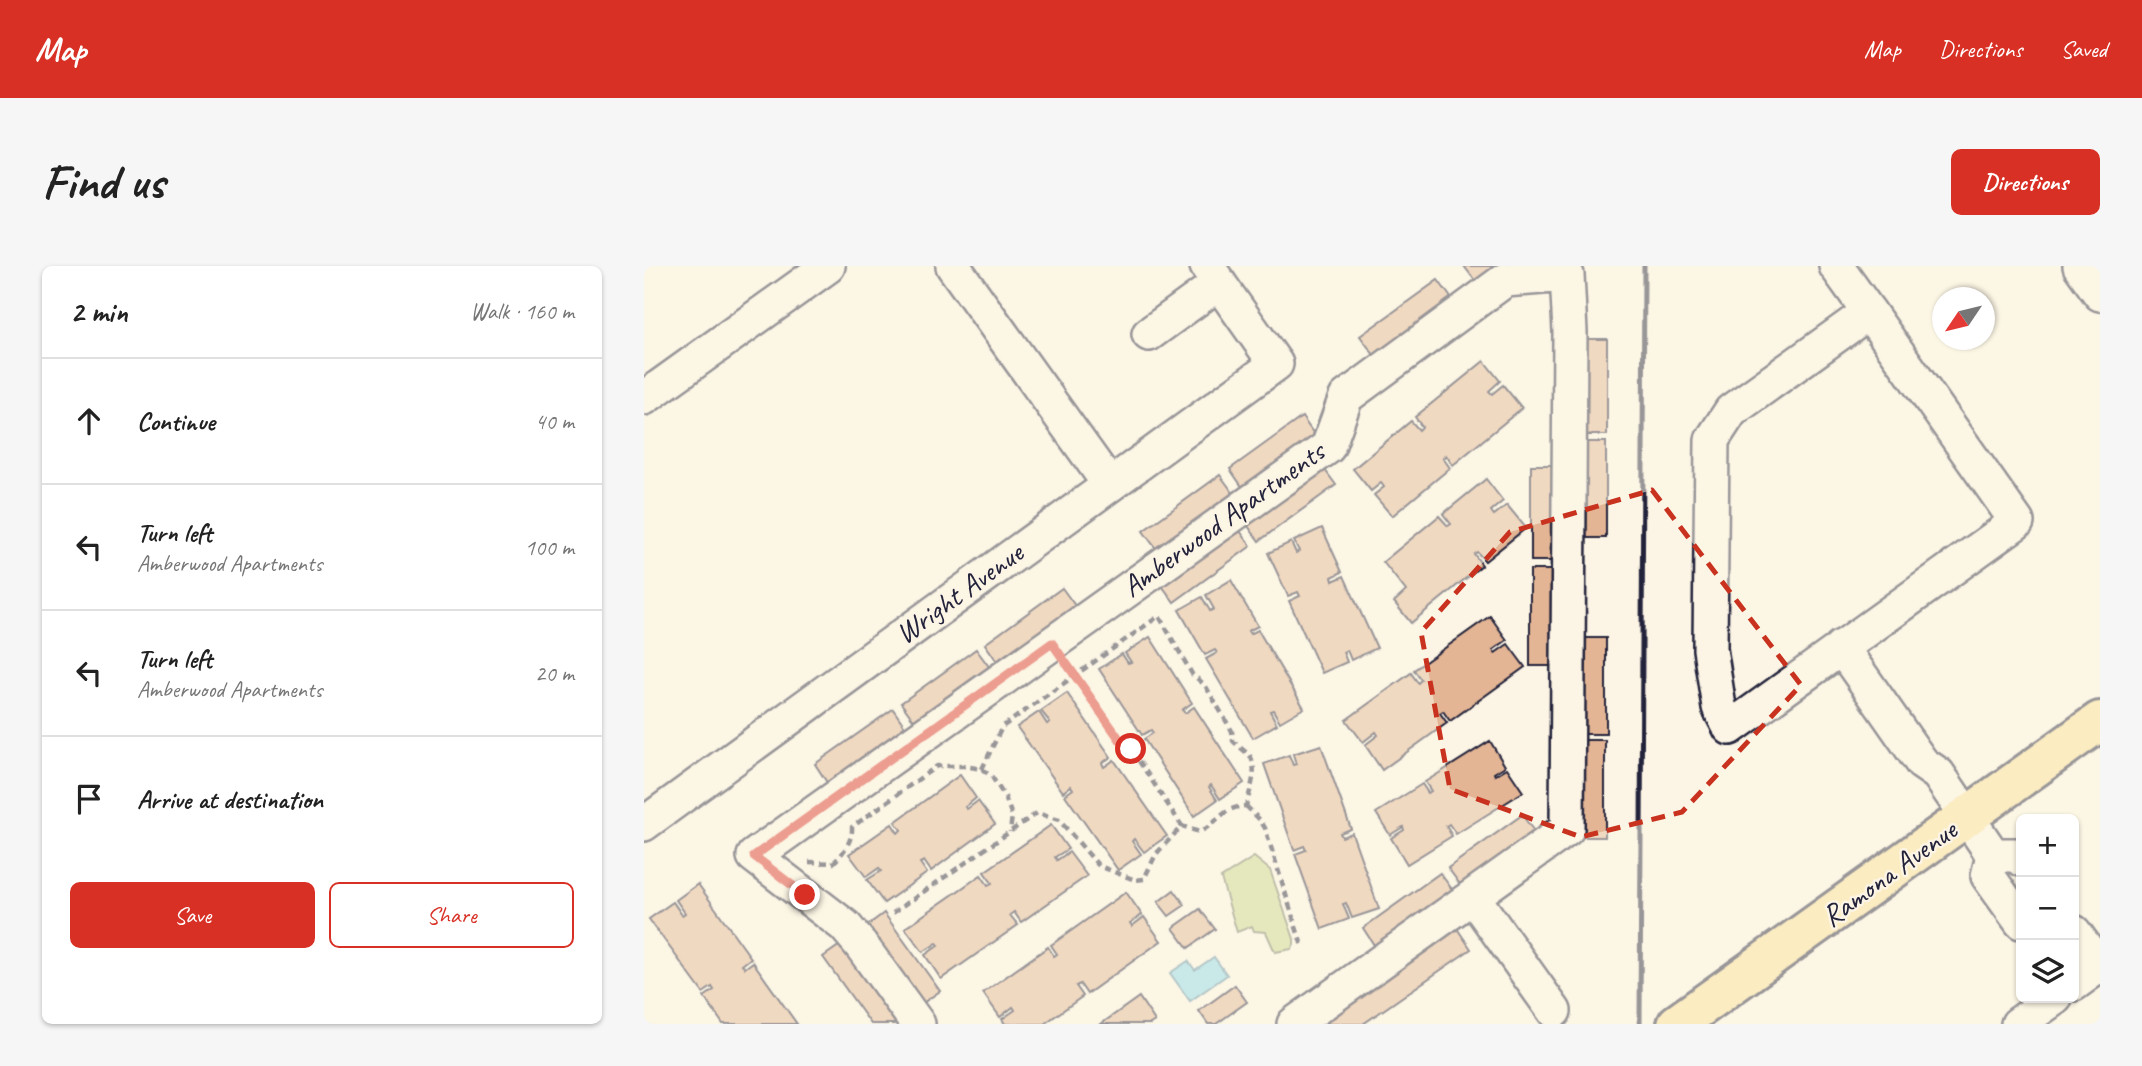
<!DOCTYPE html>
<meta charset="utf-8">
<style>
:root{--surface:#fff;--page:#f6f6f6;--text:#222;--muted:#767676;--line:#e0e0e0;--accent:#d93025}
body{margin:0;font-family:Caveat,sans-serif;background:var(--page);color:var(--text)}
.controls{position:absolute;right:21px;bottom:21px;display:grid;overflow:hidden;border-radius:10px;box-shadow:0 2px 5px #0004}
.controls button{width:63px;height:63px;display:grid;place-items:center;padding:0;border:0;border-bottom:2px solid var(--line);background:var(--surface);color:var(--text);font:35px sans-serif}
.compass{position:absolute;left:1288px;top:21px;width:63px;height:63px;border-radius:50%;background:var(--surface);box-shadow:0 2px 5px #0004;rotate:235deg}
.stop{position:absolute;width:21px;height:21px;margin:-16px;border:5px solid #d93025;border-radius:50%;background:#fff}
.stop.end{background:#d93025;border-color:#fff;box-shadow:0 2px 7px #0008}
.list{margin:0;padding:0;list-style:none}
h2{display:flex;justify-content:space-between;align-items:center;height:91px;margin:0;padding:0 28px;font-size:30px}
h2 small{font-size:23px;font-weight:400;color:var(--muted)}
.list li{display:grid;grid-template-columns:46px 1fr auto;gap:21px;align-items:center;box-sizing:border-box;height:126px;padding:0 28px;border-top:2px solid var(--line)}
.list b{display:block;font-size:26px;white-space:nowrap}
.list p{margin:0;font-size:23px;white-space:nowrap;color:var(--muted)}
.list em{font-size:23px;font-style:normal;color:var(--muted)}
.actions{display:flex;gap:14px;padding:21px 28px}
.actions a{flex:1;padding:16px 0;border:2px solid var(--accent);border-radius:10px;text-align:center;font-size:24px;color:var(--accent)}
.actions .main{background:var(--accent);color:#fff}
.icon{flex:none;width:38px;height:38px;fill:none;stroke:currentColor;stroke-width:2;stroke-linecap:round;stroke-linejoin:round}
.map{position:relative;flex:none;width:1456px;height:758px;overflow:hidden;border-radius:10px}
header{display:flex;align-items:center;gap:42px;box-sizing:border-box;height:98px;padding:0 35px;background:var(--accent);color:#fff}
header strong{font-size:33px}
nav{display:flex;gap:38px;margin-inline-start:auto;font-size:24px}
.intro{display:flex;align-items:center;justify-content:space-between;box-sizing:border-box;height:168px;padding:0 42px}
h1{margin:0;font-size:49px}
.button{padding:18px 32px;border-radius:10px;background:var(--accent);color:#fff;font-size:24px;font-weight:700}
main{display:flex;gap:42px;padding:0 42px}
aside{flex:1;background:var(--surface);border-radius:10px;box-shadow:0 2px 5px #0004}
.map>svg:first-child{display:block}
</style>
<header>
<strong>Map</strong>
<nav><a>Map</a><a>Directions</a><a>Saved</a></nav>
</header>
<div class="intro"><h1>Find us</h1><a class="button">Directions</a></div>
<main>
<aside>
<h2>2 min<small>Walk · 160 m</small></h2>
<ul class="list">
<li><svg class="icon" aria-label="ahead" viewBox="0 0 24 24"><path d="M12 20V5M6 11l6-6 6 6"/></svg><div><b>Continue</b></div><em>40 m</em></li>
<li><svg class="icon" aria-label="left" viewBox="0 0 24 24"><path d="M17 20v-9H6M10 6l-5 5 5 5"/></svg><div><b>Turn left</b><p>Amberwood Apartments</p></div><em>100 m</em></li>
<li><svg class="icon" aria-label="left" viewBox="0 0 24 24"><path d="M17 20v-9H6M10 6l-5 5 5 5"/></svg><div><b>Turn left</b><p>Amberwood Apartments</p></div><em>20 m</em></li>
<li><svg class="icon" aria-label="arrive" viewBox="0 0 24 24"><path d="M6 21V4h12l-3 4 3 4H6"/></svg><div><b>Arrive at destination</b></div></li>
</ul>
<div class="actions"><a class="main">Save</a><a>Share</a></div>
</aside>
<div class="map">
<svg width="1456" height="758" viewBox="0 0 1456 758">
<rect width="100%" height="100%" fill="#fcf5e5"/>
<filter id="ink" filterUnits="userSpaceOnUse"><feTurbulence type="fractalNoise" baseFrequency=".0143" numOctaves="2"/><feDisplacementMap in="SourceGraphic" scale="14" xChannelSelector="R" yChannelSelector="G"/><feConvolveMatrix kernelMatrix="1 2 1 2 8 2 1 2 1" color-interpolation-filters="sRGB"/></filter>
<g filter="url(#ink)">
<path fill="#cbd88b" stroke="#767d63" stroke-width="2" d="M610 591 626 604 650 673V679L647 683 631 686 622 666 610 665 608 660 593 666 577 612Z"/>
<path fill="#8cd9ec" stroke="#6290a5" stroke-width="2" d="M570 691 583 709 546 735 526 707 544 695 551 704Z"/>
<g fill="#e3b594" stroke="#22223b" stroke-width="2">
<path d="M820 0H855L832 16Z"/>
<path d="M794 14 808 33 730 89 716 70Z"/>
<rect x="940" y="73" width="23" height="96"/>
<path d="M840 95 856 115 845 125 848 128 859 119 878 142 809 199 802 189 799 192 806 202 748 250 730 229 740 221 737 217 727 225 709 203 767 155 775 164 778 161 771 151Z"/>
<path d="M658 151 672 171 599 222 586 203Z"/>
<path d="M939 176H962V272H938Z"/>
<rect x="887" y="199" width="23" height="96"/>
<path d="M678 200 692 219 615 275 601 256Z"/>
<path d="M576 209 590 228 513 284 499 265Z"/>
<path d="M842 213 859 235 847 245 850 249 863 239 882 262 841 295 833 286 830 288 838 299 767 357 750 336 762 325 739 296 795 250 804 260 807 258 799 248Z"/>
<path d="M593 261 607 280 530 336 516 317Z"/>
<path d="M678 262 698 306 688 311 689 315 700 310 733 382 707 394 703 384 699 386 703 396 678 407 645 335 656 330 654 326 644 330 624 287 647 276 652 287 655 285 650 275Z"/>
<rect x="886" y="304" width="24" height="96"/>
<path d="M587 314 614 360 604 365 606 368 614 364 660 442 636 456 629 444 626 445 633 458 609 472 562 393 573 387 571 384 561 389 535 344 558 331 566 345 570 343 562 329Z"/>
<path d="M418 322 432 341 355 398 341 378Z"/>
<path d="M846 350 863 374 849 384 851 387 864 378 881 401 806 455 799 445 796 447 803 457 738 504 721 479 734 469 732 466 719 476 702 454 767 407 774 417 777 414 770 404Z"/>
<path d="M506 371 548 437 538 444 541 447 550 441 600 517 576 533 567 519 565 521 573 534 550 550 500 473 509 467 507 464 498 469 455 403 478 388 484 397 487 396 481 387Z"/>
<rect x="938" y="372" width="24" height="96"/>
<path d="M332 383 346 402 271 456 257 437Z"/>
<path d="M423 427 467 491 458 497 460 501 470 494 523 570 500 586 490 573 488 575 497 588 474 604 421 529 429 523 427 520 419 526 373 461 395 446 403 458 406 456 397 445Z"/>
<path d="M249 443 262 462 184 518 171 498Z"/>
<rect x="937" y="474" width="24" height="97"/>
<path d="M846 475 861 500 850 507 851 509 863 502 879 526 812 568 805 558 802 560 808 570 763 598 747 572 760 564 759 561 746 569 732 547 778 518 784 527 787 525 781 516Z"/>
<path d="M677 479 707 563 696 567 698 571 708 567 735 643 708 652 702 637 699 638 705 653 678 663 651 588 662 584 660 580 650 584 620 498 645 489 649 499 652 498 649 488Z"/>
<path d="M316 509 332 532 321 541 323 543 334 535 351 558 287 605 280 595 276 597 283 607 240 637 223 614 237 605 235 602 222 611 205 588 248 558 254 567 257 564 251 556Z"/>
<path d="M878 549 892 568 818 621 804 602Z"/>
<path d="M407 559 424 583 411 591 413 594 425 586 443 610 377 656 370 646 366 649 374 659 297 713 281 689 295 679 293 677 279 686 261 662 337 609 344 619 348 617 340 606Z"/>
<path d="M796 607 810 626 732 682 719 662Z"/>
<path d="M54 618 107 692 98 699 101 702 109 696 153 758H79L60 731 70 724 68 721 59 727 5 653 29 636 38 649 41 647 32 634Z"/>
<path d="M530 624 541 639 525 650 514 636Z"/>
<path d="M482 626 498 649 486 657 488 660 500 651 517 675 443 728 436 718 432 720 439 730 400 758H361L358 753 371 744 369 741 356 751 339 727 404 681 410 690 413 688 407 679Z"/>
<path d="M556 643 571 663 544 682 529 662Z"/>
<path d="M240 647 296 725 276 739 220 662Z"/>
<path d="M812 661 827 683 719 758H674Z"/>
<path d="M199 677 255 755 250 758H227L179 691Z"/>
<path d="M591 719 603 736 572 758H564L555 745Z"/>
<path d="M495 731 511 755 506 758H457Z"/>
</g>
<g fill="none" stroke-linecap="round" stroke-linejoin="round">
<defs>
<g id="minor">
<path d="M309 0 465 218"/>
<path d="M1192 0 1225 46"/>
<path d="M1436 0 1456 28"/>
<path d="M1225 46 1373 256 1086 462 1075 441 1066 383 1068 174 1087 145Z"/>
<path d="M505 68 575 17"/>
<path d="M0 132 184 0"/>
<path d="M1197 381 1278 497 1294 508 1349 589"/>
<path d="M0 558 632 98 563 0"/>
<path d="M1349 589 1344 610 1377 656"/>
<path d="M1349 589H1375L1377 593"/>
<path d="M829 631 910 745"/>
<path d="M1430 666 1455 700"/>
<path d="M1430 718 1456 699"/>
<path d="M274 758 217 679 201 660 110 590 684 181 702 131 861 14 923 9 926 66 923 563 650 758"/>
<path d="M1374 758 1411 732"/>
</g>
<path id="major" d="M1033 758 1456 455"/>
</defs>
<use href="#minor" stroke="#22223b" stroke-width="38"/>
<use href="#major" stroke="#22223b" stroke-width="44"/>
<g stroke="#22223b" stroke-width="4.5" stroke-dasharray="7 5" stroke-linecap="butt">
<path d="M338 503 358 461 515 350 548 408 561 419 588 465 589 475C594 480 601 485 606 490 615 503 605 527 602 540 578 541 575 557 555 566L538 560"/>
<path d="M602 540 616 554 621 562 658 680"/>
<path d="M165 596 189 597C199 588 209 574 208 561L293 500H320L338 503 348 511 361 531 368 550 366 566"/>
<path d="M249 647 393 547 415 554 455 600 491 614 500 613 512 588 538 560 487 483 479 478 425 400"/>
</g>
<use href="#minor" stroke="#fcf5e5" stroke-width="33"/>
<use href="#major" stroke="#fadf96" stroke-width="38"/>
<path stroke="#22223b" stroke-width="5" d="M996 758 1000 0"/>
</g>
</g>
<g fill="none" stroke-linecap="round" stroke-linejoin="round" filter="url(#ink)">
<path stroke="#d93025" stroke-width="9" d="M161 629 110 590 408 377 479 478 487 483"/>
</g>
<path d="M0 0H1456V758H0ZM1008 224 1157 419 1038 546 937 571 806 523 777 366 866 266Z" fill="#fcf5e5" fill-opacity=".55" fill-rule="evenodd"/>
<path fill="none" stroke="#c8321e" stroke-width="5" stroke-dasharray="14 9" stroke-linejoin="round" d="M1008 224 1157 419 1038 546 937 571 806 523 777 366 866 266Z"/>
<g text-anchor="middle" dominant-baseline="central" stroke-width="5" stroke-linejoin="round" paint-order="stroke">
<g font-size="30" fill="#22223b" stroke="#fcf5e5">
<text transform="translate(579 253) rotate(-36)">Amberwood Apartments</text>
<text transform="translate(315 327) rotate(-36)">Wright Avenue</text>
<text transform="translate(1245 607) rotate(-36)">Ramona Avenue</text>
</g>
</g>
</svg>
<div class="controls">
<button>+</button>
<button>−</button>
<button><svg class="icon" aria-label="layers" viewBox="0 0 24 24"><path d="M12 4l9 5-9 5-9-5zM3 14l9 5 9-5"/></svg></button>
</div>
<svg class="compass" viewBox="-18 -18 36 36"><path d="M0-13l5 13h-10z" fill="#e53935"/><path d="M0 13l5-13h-10z" fill="#767676"/></svg>
<div class="stop" style="left:487px;top:483px"></div>
<div class="stop end" style="left:161px;top:629px"></div>
</div>
</main>
